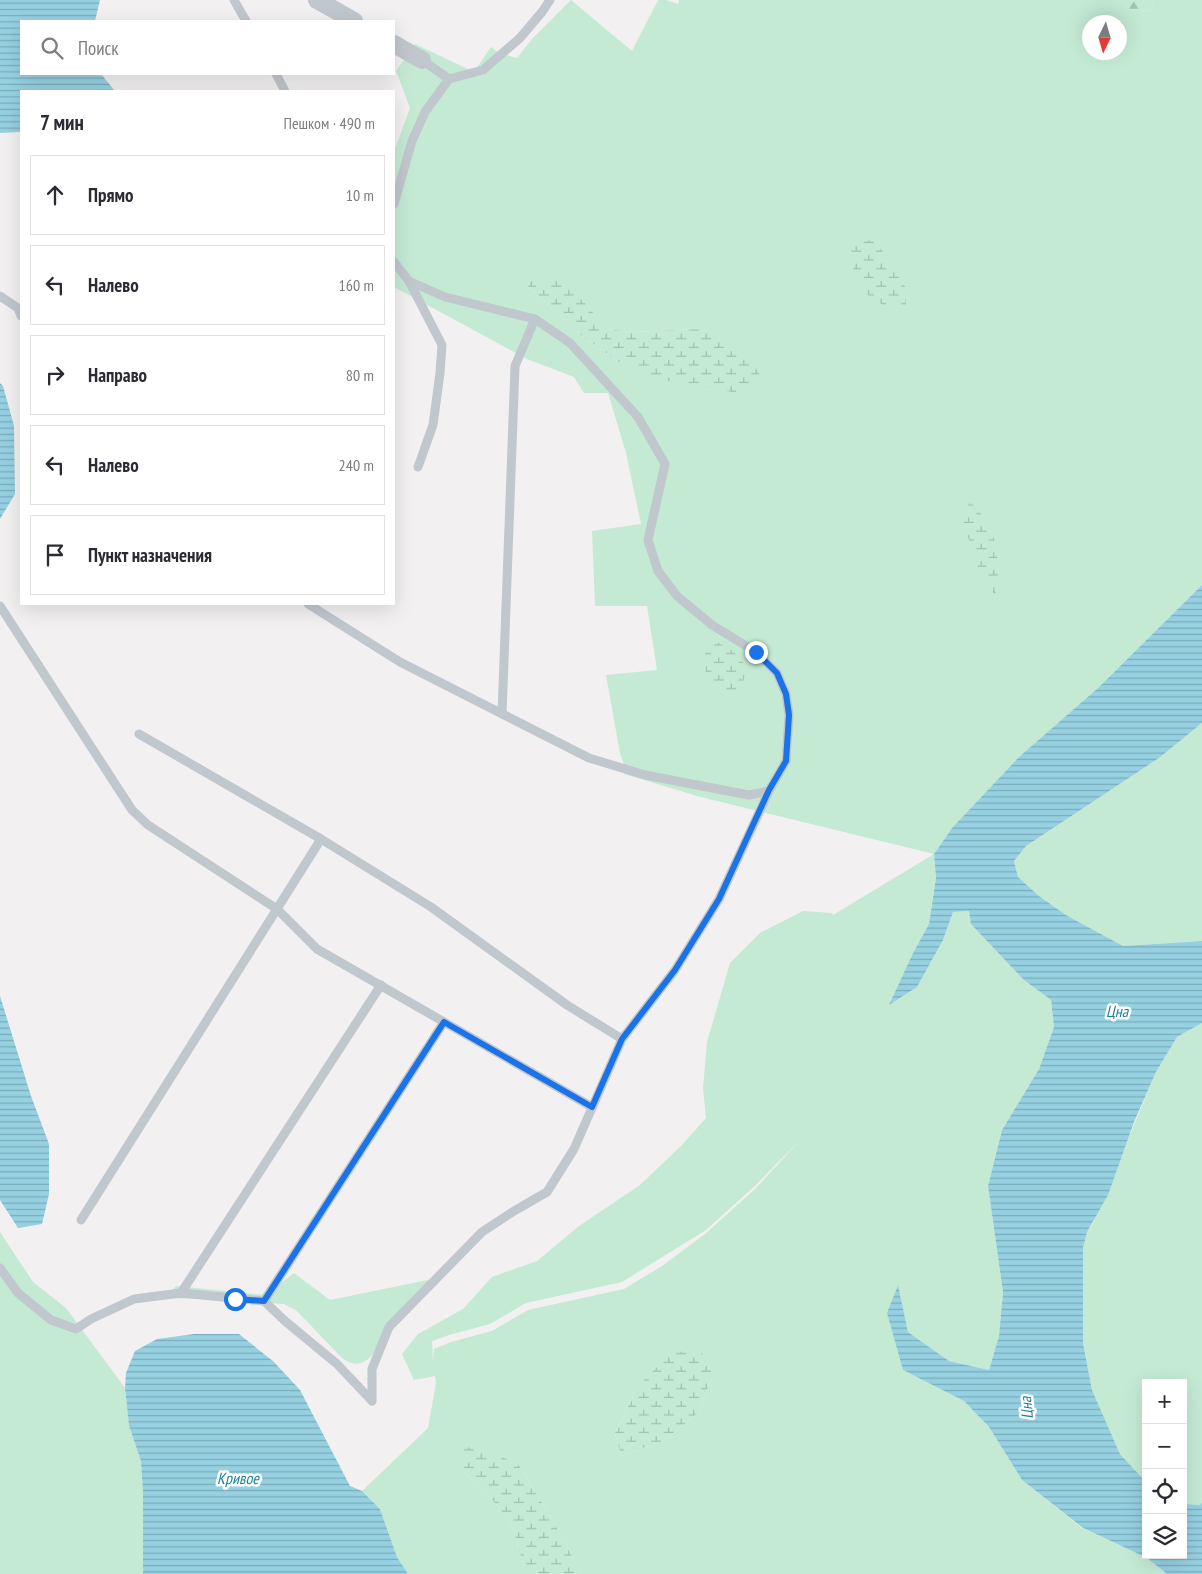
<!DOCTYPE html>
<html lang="ru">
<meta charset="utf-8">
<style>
:root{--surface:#fff;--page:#f7f7f7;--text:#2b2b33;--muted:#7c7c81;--line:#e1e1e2}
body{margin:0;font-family:"PT Sans Narrow",sans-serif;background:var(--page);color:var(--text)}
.controls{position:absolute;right:15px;bottom:15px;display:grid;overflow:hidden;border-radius:0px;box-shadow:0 5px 20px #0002}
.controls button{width:45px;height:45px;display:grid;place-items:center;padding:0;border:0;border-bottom:1px solid var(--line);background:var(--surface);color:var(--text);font:25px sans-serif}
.compass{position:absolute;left:1082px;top:15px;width:45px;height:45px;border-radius:50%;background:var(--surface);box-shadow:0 5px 20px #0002;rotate:185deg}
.stop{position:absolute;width:15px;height:15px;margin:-11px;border:4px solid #1a73e8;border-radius:50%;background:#fff}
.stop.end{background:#1a73e8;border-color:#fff;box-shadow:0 1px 5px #0008}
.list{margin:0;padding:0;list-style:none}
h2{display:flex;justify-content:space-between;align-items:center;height:65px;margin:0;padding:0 20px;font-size:21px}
h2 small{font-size:16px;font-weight:400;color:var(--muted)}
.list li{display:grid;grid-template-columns:32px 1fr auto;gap:15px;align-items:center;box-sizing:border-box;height:80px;margin:0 10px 10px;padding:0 10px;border:1px solid var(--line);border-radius:0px}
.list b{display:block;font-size:19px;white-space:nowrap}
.list em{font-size:16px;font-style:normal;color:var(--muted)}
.icon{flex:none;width:28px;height:28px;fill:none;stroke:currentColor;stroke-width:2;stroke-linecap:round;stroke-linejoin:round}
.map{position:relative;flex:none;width:1202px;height:1574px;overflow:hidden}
.search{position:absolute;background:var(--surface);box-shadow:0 5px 20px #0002;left:20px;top:20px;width:375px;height:55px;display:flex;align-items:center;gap:12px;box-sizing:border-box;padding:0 18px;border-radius:0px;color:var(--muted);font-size:19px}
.panel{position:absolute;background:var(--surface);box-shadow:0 5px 20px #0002;left:20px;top:90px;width:375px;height:515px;border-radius:0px}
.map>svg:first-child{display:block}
</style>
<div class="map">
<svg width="1202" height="1574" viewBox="0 0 1202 1574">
<defs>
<pattern id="forest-firs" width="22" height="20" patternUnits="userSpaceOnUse" patternTransform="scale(1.25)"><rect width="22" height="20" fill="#c4ead4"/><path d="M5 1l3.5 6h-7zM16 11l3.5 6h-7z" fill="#a1c0af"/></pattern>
<pattern id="wetland-marsh" width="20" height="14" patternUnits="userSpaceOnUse" patternTransform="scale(1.25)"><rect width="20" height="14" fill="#c4ead4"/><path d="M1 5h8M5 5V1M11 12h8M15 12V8" fill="none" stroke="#a1c0af"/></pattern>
<pattern id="water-rules" width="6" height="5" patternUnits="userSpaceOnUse" patternTransform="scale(1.25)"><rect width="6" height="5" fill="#96d1e2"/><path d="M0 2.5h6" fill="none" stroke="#7cacba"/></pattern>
</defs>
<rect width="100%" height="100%" fill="#f2f0f0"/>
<g fill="#c4ead4" fill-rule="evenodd">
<path d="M571 0 632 51 658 0H666L678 4 679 0H1120L1126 9 1151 11 1153 0H1202V585L1098 688 1019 757 952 828 934 854 936 878 929 924 913 953 890 1004 917 987 943 940 953 912 969 911 1024 980 1051 1000 1054 1027 1039 1069 1002 1130 988 1186 1003 1292 999 1336 989 1370 949 1361 908 1332 898 1286 903 1370 964 1401 989 1427 1022 1480 1082 1528 1147 1558 1167 1574H582L549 1514 518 1464 464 1472 485 1491 511 1523 525 1570V1574H408L397 1557 380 1509 362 1491 428 1428 436 1383 435 1376 414 1380 402 1354 418 1334 463 1309 492 1277 537 1261 579 1226 640 1185 681 1146 706 1118 703 1088 707 1042 730 963 760 933 803 911 832 913 833 915 934 854 697 796 624 774 625 768 620 753 606 675 657 670 647 606H595L592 531 641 524 626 453 608 393H584L574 377 527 359 394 287V152L410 108 396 71 415 44 474 72 491 47 499 53 517 58 532 39ZM1090 22H1120V52H1090ZM533 277 586 304 605 329 632 332 700 329 749 396 619 362 578 333 527 285ZM801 1139 755 1189 705 1234 662 1266 624 1289 528 1310 492 1331 451 1342 434 1349 433 1361 432 1341 449 1335 490 1324 526 1303 622 1282 706 1230 756 1185ZM713 1375 698 1413 665 1440 621 1456 615 1433 638 1386Z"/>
<path d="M1202 723V941L1123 946 1066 915 1039 896 1018 877 1014 861 1026 846 1159 758Z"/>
<path d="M1202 1023V1503L1200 1505 1183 1504V1383H1146V1482L1120 1454 1092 1390 1083 1343 1082 1267 1083 1248 1087 1232 1093 1223 1156 1072 1177 1037Z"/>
<path d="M0 1232 33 1282 66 1308 125 1388 129 1426 141 1461 143 1494V1574H0Z"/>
<path d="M294 1273 330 1300 433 1279C411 1298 394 1316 380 1342 376 1349 372 1359 363 1362 355 1366 347 1362 341 1357L297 1311 284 1304 213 1299 166 1298 176 1286 266 1295Z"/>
</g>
<path fill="url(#forest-firs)" d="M1120 0H1153L1151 11 1126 9Z"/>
<g fill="url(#wetland-marsh)">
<path d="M875 240 906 288V305L886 307 868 295 855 274 847 248 856 241Z"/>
<path d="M533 277 560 281 586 304 606 329 632 332 700 329 729 345 760 372 749 396 710 387 660 380 619 362 578 333 527 285Z"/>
<path d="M970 501C975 507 981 513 985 519 999 540 1001 572 995 595L981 576 962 519Z"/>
<path d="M717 642 733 651 747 667 740 693 718 691 706 674 705 654Z"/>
<path d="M701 1351 713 1375 698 1413 665 1440 621 1456 615 1433 638 1386 672 1352Z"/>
<path d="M477 1446 518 1464 549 1514 582 1574H525V1570L511 1523 485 1491 464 1472 459 1449Z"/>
</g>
<g fill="url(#water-rules)">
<path d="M0 0H100L95 21H21V74H101L115 91H21V132L0 133Z"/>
<path d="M0 383 3 386 14 426 15 494 0 519Z"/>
<path d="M1202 585V723L1159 758 1026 846 1014 861 1018 877 1039 896 1066 915 1123 946 1202 941V1023L1177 1037 1156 1072 1134 1122 1108 1195 1087 1232 1083 1248V1343L1092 1390 1120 1454 1146 1482V1555H1183V1504L1200 1505 1202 1503V1574H1167L1147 1558 1083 1528 1022 1480 989 1427 964 1401 903 1370 887 1313 898 1285 908 1332 949 1361 989 1370 999 1336 1003 1292 988 1186 1002 1130 1039 1069 1054 1027 1051 1000 1024 980 971 924 969 911 953 912 943 940 917 987 889 1005 913 953 929 924 936 878 934 854 952 828 1019 757 1098 688Z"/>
<path d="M0 996 31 1096 49 1144V1194L42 1224 18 1228 0 1200Z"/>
<path d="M194 1334H239L274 1362 300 1390 350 1486 362 1491 380 1509 397 1557 408 1574H143V1494L141 1461 129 1426 125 1388 126 1373 135 1351 157 1339Z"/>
</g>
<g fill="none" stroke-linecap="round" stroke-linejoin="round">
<g stroke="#c0c7cd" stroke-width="9">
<path d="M234 0 246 21"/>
<path d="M276 74 285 91"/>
<path d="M449 79 483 70 520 38 542 12 550 0"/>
<path d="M394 204 412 141 425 112 449 79 422 60"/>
<path d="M409 281 442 345 440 373 433 425 418 467"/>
<path d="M0 296 18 308 21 316"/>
<path d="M308 604 400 662 589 758 645 775 749 795 769 791"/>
<path d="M0 606 132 810 148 825 277 909 317 949 592 1107"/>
<path d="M502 714 515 366 535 319"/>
<path d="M139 734 321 839 431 907 567 1005 622 1039"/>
<path d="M81 1220 321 839"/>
<path d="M0 1268 18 1293 51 1320 76 1329 91 1319 134 1299 181 1293 264 1301 285 1321 337 1364 372 1401"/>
<path d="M181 1293 381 985"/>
<path d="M264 1301 444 1022"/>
<path d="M372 1401V1369L389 1327 482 1232 514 1211 547 1192 574 1149 622 1039 675 970 719 899 769 791 786 761 789 715 786 694 777 673 756 652 712 625 677 596 658 571 648 540 665 464 638 417 570 343 535 319 445 297 409 281 394 262"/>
</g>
<g stroke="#c0c7cd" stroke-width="18">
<path d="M317 0 354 21"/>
<path d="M394 44 422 60"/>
</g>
</g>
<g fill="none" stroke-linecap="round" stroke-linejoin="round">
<path stroke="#1a73e8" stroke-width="6" d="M235 1299 264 1301 444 1022 592 1107 622 1039 675 970 719 899 769 790 786 761 789 715 786 694 777 673 756 652"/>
</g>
<g text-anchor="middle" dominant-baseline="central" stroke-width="5" stroke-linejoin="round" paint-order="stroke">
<g font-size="16" font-style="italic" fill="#1d7f9c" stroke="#fff">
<text x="1117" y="1011">Цна</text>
<text transform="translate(1026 1408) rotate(-95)">Цна</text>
<text x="238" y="1478">Кривое</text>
</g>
</g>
</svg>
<div class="controls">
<button>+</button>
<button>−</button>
<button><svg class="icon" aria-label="locate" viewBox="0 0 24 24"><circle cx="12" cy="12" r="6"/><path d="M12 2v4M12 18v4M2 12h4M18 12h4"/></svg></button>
<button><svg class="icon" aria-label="layers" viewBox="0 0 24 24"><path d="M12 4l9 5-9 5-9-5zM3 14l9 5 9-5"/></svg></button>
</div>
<svg class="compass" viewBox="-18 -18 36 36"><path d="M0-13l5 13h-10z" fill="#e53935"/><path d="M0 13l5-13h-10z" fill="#7c7c81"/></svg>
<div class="stop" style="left:235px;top:1299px"></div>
<div class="stop end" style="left:756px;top:652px"></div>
<div class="search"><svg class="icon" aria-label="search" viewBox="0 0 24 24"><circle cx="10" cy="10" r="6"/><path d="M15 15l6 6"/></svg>Поиск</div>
<section class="panel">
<h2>7 мин<small>Пешком · 490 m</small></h2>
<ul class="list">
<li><svg class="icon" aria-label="ahead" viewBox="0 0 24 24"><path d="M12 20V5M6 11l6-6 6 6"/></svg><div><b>Прямо</b></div><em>10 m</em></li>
<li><svg class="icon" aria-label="left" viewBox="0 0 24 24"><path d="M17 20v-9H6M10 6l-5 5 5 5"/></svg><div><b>Налево</b></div><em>160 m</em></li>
<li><svg class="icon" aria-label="right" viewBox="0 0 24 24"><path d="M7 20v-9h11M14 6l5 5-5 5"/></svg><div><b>Направо</b></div><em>80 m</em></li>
<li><svg class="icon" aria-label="left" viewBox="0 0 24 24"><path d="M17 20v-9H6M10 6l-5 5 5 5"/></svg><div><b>Налево</b></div><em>240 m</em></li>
<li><svg class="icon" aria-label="arrive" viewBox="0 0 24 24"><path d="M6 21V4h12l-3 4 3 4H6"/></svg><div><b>Пункт назначения</b></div></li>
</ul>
</section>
</div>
